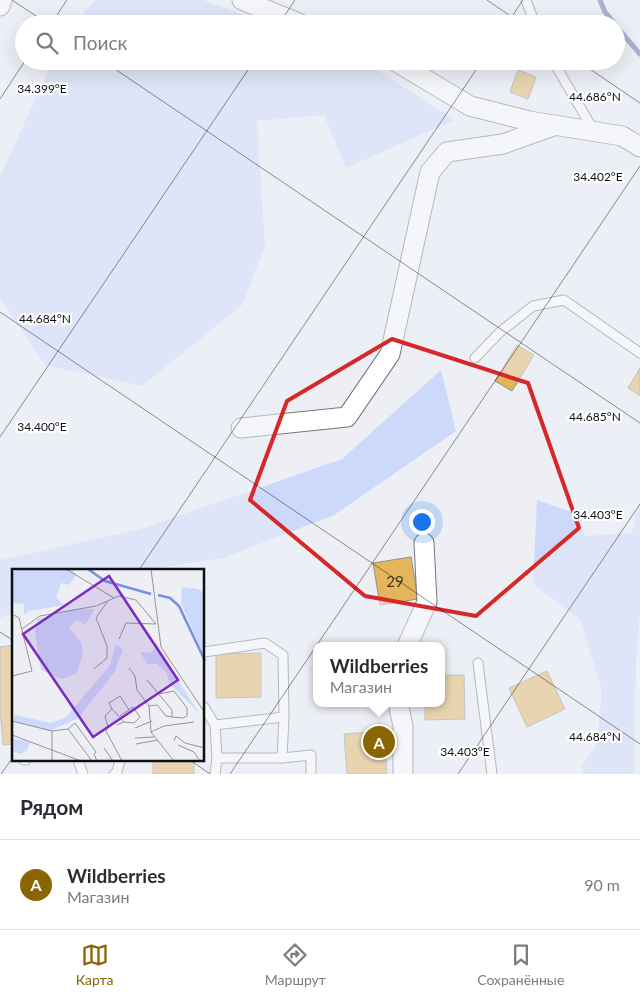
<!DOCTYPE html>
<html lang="ru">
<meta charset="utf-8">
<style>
:root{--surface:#fff;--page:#f2f2f3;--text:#2b2b33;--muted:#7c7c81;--line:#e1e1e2;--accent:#8a6503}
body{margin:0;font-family:Lato,sans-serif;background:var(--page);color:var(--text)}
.you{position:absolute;left:421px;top:521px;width:18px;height:18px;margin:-12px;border:4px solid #fff;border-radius:50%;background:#1a73e8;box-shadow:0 0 0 8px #1a73e833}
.badge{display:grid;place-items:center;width:32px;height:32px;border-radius:50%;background:var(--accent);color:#fff;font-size:16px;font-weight:700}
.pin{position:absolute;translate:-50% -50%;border:2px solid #fff;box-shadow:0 1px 5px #0006}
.popup{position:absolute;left:313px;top:642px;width:132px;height:65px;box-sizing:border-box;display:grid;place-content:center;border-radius:10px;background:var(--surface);filter:drop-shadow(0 1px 4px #0005);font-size:16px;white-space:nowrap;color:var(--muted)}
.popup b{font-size:19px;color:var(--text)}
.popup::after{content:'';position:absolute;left:50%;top:100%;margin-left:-10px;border:10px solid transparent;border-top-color:var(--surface)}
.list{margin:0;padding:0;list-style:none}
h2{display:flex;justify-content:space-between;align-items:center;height:65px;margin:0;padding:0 20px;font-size:21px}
h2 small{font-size:16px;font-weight:400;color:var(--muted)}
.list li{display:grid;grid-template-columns:32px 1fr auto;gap:15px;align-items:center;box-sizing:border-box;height:90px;padding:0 20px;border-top:1px solid var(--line)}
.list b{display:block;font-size:19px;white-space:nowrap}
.list p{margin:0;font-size:16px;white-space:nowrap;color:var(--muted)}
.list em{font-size:16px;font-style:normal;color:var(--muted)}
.icon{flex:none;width:28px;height:28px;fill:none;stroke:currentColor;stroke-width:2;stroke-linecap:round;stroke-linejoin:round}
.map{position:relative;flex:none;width:640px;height:774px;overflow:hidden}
.search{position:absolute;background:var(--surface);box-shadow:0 5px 20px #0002;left:15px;right:15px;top:15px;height:55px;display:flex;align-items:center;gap:12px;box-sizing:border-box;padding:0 18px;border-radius:28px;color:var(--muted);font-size:19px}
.sheet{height:155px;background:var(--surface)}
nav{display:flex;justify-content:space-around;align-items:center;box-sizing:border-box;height:70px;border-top:1px solid var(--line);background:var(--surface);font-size:14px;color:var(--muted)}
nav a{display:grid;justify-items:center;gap:2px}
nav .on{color:var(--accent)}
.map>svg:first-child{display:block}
</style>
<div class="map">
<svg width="640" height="774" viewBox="0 0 640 774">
<rect width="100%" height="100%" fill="#edeff5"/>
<g fill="#cdd9fa">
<path d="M95 0H203L268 24H74Z"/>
<path d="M53 61H363L454 120 346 168 324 115 257 121 265 245 243 304 142 386 45 365 0 298V176Z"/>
<path d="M441 370 456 431 334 515 223 558 145 570H14V612L0 618V560L141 529 342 459Z"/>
<path d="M537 500 580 515 585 536 632 533 640 500V612L636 660 634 774H584L582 766 596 746 602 692 581 620 533 584Z"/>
</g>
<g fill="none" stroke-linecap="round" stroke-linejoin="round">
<g stroke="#5869a1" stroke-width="5">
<path d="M600 0 605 12 615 24"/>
<path d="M616 26 640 54"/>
</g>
</g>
<g fill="#e3b65b" stroke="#918f8a">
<path d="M518 70 536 77 528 99 510 92Z"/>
<path d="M517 345 534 355 512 391 495 381Z"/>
<path d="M640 368V396L628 388Z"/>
<path d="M411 557 418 599 380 605 373 563Z"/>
<path d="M14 645V744L3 745 0 710V647Z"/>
<path d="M261 653V697L216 698V654Z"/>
<path d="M547 671 565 709 527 727 509 688Z"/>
<path d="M442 675H464L465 719 425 720V703H442Z"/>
<path d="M384 731 387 774H347L344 734Z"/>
<rect x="153" y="760" width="41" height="14"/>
</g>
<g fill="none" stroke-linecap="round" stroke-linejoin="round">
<defs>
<g id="service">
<path d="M526 0 535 24"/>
<path d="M553 61 594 131"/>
<path d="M475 358 500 332 533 306 564 300 640 353"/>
<path d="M204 652 265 643 283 655 284 717 282 758"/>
<path d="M478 663 492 774"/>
<path d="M204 707 215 725 217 758 215 774"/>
<path d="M215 725 284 717"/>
<path d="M217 758H282L311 755V774"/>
<path d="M24 760H26"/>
<path d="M78 760 83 774"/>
<path d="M114 774 117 772 120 760"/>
</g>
<g id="minor">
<path d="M242 0 301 24"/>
<path d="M0 6 2 0"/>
<path d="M395 61 470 106 529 121 622 136 640 147"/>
<path d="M241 428 347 417 390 354 430 172 447 152 503 144 556 125"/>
<path d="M407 646 427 602 424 543"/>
<path d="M398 703 403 726V774"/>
</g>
</defs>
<use href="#service" stroke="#74767b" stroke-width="11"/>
<use href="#minor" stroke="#74767b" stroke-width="21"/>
<use href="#service" stroke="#fff" stroke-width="9"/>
<use href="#minor" stroke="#fff" stroke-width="19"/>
</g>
<path d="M0 0H640V774H0ZM392 339 528 383 579 528 476 616 365 596 250 500 287 401Z" fill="#edeff5" fill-opacity=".55" fill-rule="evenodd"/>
<path fill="none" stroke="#d62828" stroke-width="4" stroke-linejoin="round" d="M392 339 528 383 579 528 476 616 365 596 250 500 287 401Z"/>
<path fill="none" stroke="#0e0f11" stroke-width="1" stroke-opacity="0.45" d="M12 0 48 24M487 0 522 24M51 24 67 0M279 24 295 0M507 24 523 0M103 61 640 423M578 61 640 103M0 99 25 61M0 312 640 744M0 437 254 61M139 570 482 61M0 632 14 641M190 760 210 774M1 774 14 756M230 774 640 166M458 774 640 504"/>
<g text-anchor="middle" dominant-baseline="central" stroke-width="4.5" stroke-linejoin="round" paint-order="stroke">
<g font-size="15" fill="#433924">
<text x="395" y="581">29</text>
</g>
</g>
<g transform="translate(12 569)">
<rect width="192" height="192" fill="#edeff5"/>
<path d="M9 0H60L64 6 57 16 49 14 44 29 52 36 17 42 12 46V35L0 34V3ZM170 18 186 20 192 24V88L169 34ZM63 40H83L73 56 65 51 57 58 69 74 71 84 65 104 50 110 29 101 23 63 25 50ZM143 71 156 96 187 144 158 115 154 103 145 95H135L128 83 138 84 144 79ZM104 75 111 81 102 104 66 149 38 162 2 153V146L39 154 54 148 98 96ZM0 169 18 173 15 181 8 185 0 182Z" fill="#cdd9fa"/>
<path fill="none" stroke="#7790df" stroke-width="2.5" d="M76 0 93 12 139 25M146 26 158 29 167 37 193 92"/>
<path fill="none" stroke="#94959a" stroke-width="1" d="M54 0 102 29M139 0 149 78 193 144M0 45 7 49 20 102 0 107M10 60 28 47 84 37 107 27 124 31 144 55M107 70 114 54 144 55M117 99 123 107 125 121 137 137 139 163 162 192M82 100 95 89V77L84 49 95 33M135 111 160 141V148L154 147 145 136 137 137M147 125 162 122 175 139V147L171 149 160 148M100 140 97 134 108 127 117 141M108 147 121 138 128 148 122 154 112 153M0 152 40 162 56 160 63 154 84 183 82 185 85 192M123 159 140 152M56 160 80 192M40 162V192M94 162 96 158 93 147 100 140 112 153 105 156M94 162 110 192M139 163 152 157 182 153M0 166 69 192M123 169 142 168M162 172 164 167 173 174 193 179M124 175 146 171M166 176 182 183 188 192M92 179 101 192"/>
<path fill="#7b2cbf" fill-opacity="0.15" stroke="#7b2cbf" stroke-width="2.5" d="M97 7 166 111 81 168 11 65Z"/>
<rect width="192" height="192" fill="none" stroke="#0e0f11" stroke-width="2.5"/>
</g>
<g font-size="12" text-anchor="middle" fill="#0e0f11" stroke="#fff" stroke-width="4.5" stroke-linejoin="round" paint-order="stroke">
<text x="42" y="93">34.399°E</text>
<text x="595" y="101">44.686°N</text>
<text x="598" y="181">34.402°E</text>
<text x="45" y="323">44.684°N</text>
<text x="595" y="421">44.685°N</text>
<text x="42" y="431">34.400°E</text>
<text x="598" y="519">34.403°E</text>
<text x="595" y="741">44.684°N</text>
<text x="465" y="756">34.403°E</text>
</g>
</svg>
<div class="you"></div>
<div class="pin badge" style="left:379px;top:742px">A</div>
<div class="popup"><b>Wildberries</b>Магазин</div>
<div class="search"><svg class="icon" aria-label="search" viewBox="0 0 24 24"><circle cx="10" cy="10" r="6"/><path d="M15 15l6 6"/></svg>Поиск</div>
</div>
<section class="sheet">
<h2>Рядом<small></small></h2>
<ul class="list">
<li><span class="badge">A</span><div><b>Wildberries</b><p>Магазин</p></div><em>90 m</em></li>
</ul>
</section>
<nav>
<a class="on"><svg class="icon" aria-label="map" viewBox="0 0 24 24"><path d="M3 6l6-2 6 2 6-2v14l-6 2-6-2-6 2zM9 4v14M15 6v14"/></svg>Карта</a>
<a><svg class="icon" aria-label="directions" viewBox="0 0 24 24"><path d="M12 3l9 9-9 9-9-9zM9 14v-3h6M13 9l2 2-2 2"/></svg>Маршрут</a>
<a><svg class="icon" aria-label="saved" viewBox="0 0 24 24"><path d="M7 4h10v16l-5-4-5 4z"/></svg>Сохранённые</a>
</nav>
